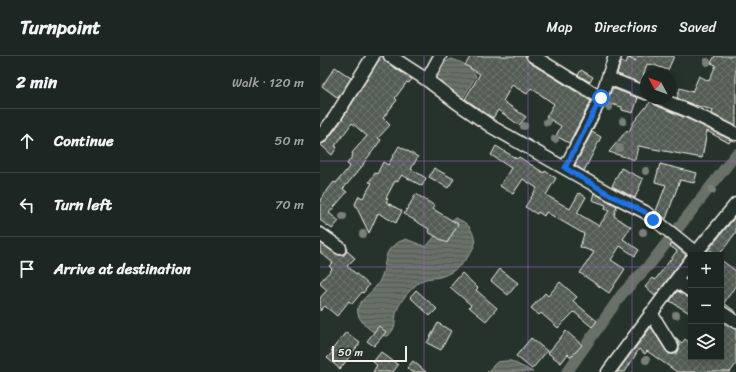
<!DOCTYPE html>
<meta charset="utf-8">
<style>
:root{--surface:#1c2622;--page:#252e2a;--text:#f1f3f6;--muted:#a0a5a5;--line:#3a4340}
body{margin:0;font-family:Sriracha,sans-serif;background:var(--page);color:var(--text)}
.controls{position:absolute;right:12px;bottom:12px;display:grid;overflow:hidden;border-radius:0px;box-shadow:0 2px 10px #0003}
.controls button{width:36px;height:36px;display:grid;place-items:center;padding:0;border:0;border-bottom:1px solid var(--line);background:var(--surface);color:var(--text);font:20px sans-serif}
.compass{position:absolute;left:320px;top:12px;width:36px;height:36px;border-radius:50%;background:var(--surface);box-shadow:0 2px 10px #0003;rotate:311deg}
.scale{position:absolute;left:12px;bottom:10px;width:75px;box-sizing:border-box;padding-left:4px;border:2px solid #f4f1e8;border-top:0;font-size:11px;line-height:14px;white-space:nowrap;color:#f4f1e8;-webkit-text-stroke:3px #26332d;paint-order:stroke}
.stop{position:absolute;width:12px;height:12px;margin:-9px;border:3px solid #1a73e8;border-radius:50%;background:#fff}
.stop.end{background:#1a73e8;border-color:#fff;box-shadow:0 1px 4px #0008}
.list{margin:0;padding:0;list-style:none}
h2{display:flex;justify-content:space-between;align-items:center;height:52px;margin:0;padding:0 16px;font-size:17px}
h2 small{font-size:13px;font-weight:400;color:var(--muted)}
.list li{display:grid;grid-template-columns:26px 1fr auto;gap:12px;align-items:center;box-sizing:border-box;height:64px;padding:0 16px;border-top:1px solid var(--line)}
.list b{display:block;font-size:15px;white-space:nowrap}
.list em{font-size:13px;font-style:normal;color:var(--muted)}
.icon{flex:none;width:22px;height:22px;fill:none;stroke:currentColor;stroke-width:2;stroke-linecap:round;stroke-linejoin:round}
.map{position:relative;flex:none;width:416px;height:316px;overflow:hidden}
header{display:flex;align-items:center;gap:24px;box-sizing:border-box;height:56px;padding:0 20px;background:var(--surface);border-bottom:1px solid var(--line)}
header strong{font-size:19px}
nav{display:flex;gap:22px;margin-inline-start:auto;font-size:14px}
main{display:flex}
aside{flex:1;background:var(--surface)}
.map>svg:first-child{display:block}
</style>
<header>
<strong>Turnpoint</strong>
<nav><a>Map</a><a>Directions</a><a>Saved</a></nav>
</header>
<main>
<aside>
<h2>2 min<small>Walk · 120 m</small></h2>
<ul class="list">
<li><svg class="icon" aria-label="ahead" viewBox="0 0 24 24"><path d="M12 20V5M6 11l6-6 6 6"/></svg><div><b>Continue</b></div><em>50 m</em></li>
<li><svg class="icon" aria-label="left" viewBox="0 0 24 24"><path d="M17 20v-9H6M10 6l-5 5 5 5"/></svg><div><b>Turn left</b></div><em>70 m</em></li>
<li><svg class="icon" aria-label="arrive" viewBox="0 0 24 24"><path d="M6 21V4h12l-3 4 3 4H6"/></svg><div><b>Arrive at destination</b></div></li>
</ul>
</aside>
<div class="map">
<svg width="416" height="316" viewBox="0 0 416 316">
<defs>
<pattern id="water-rules" width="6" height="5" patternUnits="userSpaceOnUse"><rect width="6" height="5" fill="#676f68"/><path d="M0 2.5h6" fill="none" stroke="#565a55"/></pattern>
<pattern id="building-cross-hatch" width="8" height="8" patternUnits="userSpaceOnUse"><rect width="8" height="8" fill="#525c55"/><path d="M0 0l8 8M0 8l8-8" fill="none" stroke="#6c746d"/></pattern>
</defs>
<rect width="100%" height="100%" fill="#26332d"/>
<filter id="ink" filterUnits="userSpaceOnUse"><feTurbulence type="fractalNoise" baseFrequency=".025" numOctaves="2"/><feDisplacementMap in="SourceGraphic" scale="8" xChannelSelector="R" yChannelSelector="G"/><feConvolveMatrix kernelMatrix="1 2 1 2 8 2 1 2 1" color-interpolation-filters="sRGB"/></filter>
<g filter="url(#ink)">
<g fill="url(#water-rules)" stroke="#9fa39b">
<path d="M131 3C140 5 152 11 156 20L143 42H140C126 31 104 17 131 3Z"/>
<path d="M135 162C149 167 151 172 156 185 151 201 137 216 120 221 111 223 104 221 97 228 89 235 78 247 76 258 74 270 77 270 68 280 59 280 54 277 47 271 24 249 49 243 59 226 70 206 58 193 86 183L106 191 124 169Z"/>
<path d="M185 305H191L213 316H167L177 306Z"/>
</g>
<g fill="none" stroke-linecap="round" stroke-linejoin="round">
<path stroke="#676f68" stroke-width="11" d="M247 316 302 238 331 207 416 98"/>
</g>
<g fill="url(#building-cross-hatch)" stroke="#f4f1e8">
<path d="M60 0H63L66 6 92 23 89 27 87 26 75 42 77 44 63 62 70 69 58 82 61 84 43 108H44L23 133 27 136 9 157 19 165 12 173 0 164V144L14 126 16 127 30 110 27 108 33 99 32 97 47 80 32 67 15 90 17 91 12 99 0 88 6 86 21 65 59 4Z"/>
<path d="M151 0H206L209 6 271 45 249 87 236 80 241 70 226 61 234 48 211 32 207 38 192 29 183 45 206 61 199 69 178 54 173 62 145 43 160 18 145 9Z"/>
<path d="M309 0H354L348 14 331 8V9L327 8 321 27 297 18 301 5 306 7 308 2 316 5 308 1Z"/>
<path d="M395 0H416V70L392 58 393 54 374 49 357 42 360 32 372 36 379 20 389 25 396 9 391 7Z"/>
<path d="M15 11 31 22 18 42 2 30Z"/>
<path d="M261 14 273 21 270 26 258 19Z"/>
<path d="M292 32 318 42 313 57 302 54V51L287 47Z"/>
<path d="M331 45 335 49 368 63 411 84 409 87 387 75 382 102 318 90 315 104 289 96 307 74 309 76 313 67Z"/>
<path d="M272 76 281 81 264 115 255 109Z"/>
<path d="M79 90 98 101 91 113 106 122 102 130 82 119 77 126 75 125 66 142 68 143 66 146 82 155 76 167 58 157 49 177 35 148 39 140 43 142 52 127 49 126 55 117 57 118 63 106 68 109Z"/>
<path d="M176 90 197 103 199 101 224 117 225 115 236 122 226 139 250 153 259 137 266 141 257 157 279 170 289 155 285 153 286 149 272 144 274 137 297 150 294 160 311 171 303 183 319 194 315 200 300 190 291 204 305 213 289 237 260 217 274 196 260 191 264 178 226 156 224 160 218 156 217 158 205 151 217 132 203 123 193 138 180 130 191 112 171 99Z"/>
<path d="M340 108 377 117 374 127 360 124 346 163 336 155 346 129 335 126Z"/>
<path d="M114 112 134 123 128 132 109 121Z"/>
<path d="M301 112 323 123 315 142 292 130Z"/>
<path d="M96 138 115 150 113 153 138 168 127 187 108 176 109 173 84 158Z"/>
<path d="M416 160V176L403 194 398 199H396L391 194 387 199H384Z"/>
<path d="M0 187 19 199H24L27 195 35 202 27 210 49 229 43 237 42 236 32 248 29 245 17 260 5 250 0 255V242L7 234 0 228V226L12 213 9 210 13 207 0 196Z"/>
<path d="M352 187 366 199 335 240 325 231 333 222 335 224 357 195 350 190Z"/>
<path d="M401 204 416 215V229L404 247 416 256V257L401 249Z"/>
<path d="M180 213 198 227 188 239 171 225Z"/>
<path d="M142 217 158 232 156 234 177 252 166 265 149 251 151 249 130 231Z"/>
<path d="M240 226 257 241 253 245 277 265 272 271 254 256 238 272 221 257 219 259 211 252 225 237 228 240Z"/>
<path d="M96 234 117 253 110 260 90 241Z"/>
<path d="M357 235 371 242V258L350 245Z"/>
<path d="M401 265 416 273V308L410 316H357L327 295 325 298 319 293 305 316H297L331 271 346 295 349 298H356L359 294V287L355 281 362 287 365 283 371 288V301H401Z"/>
<path d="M118 267 131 275 121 294 107 287Z"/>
<path d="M59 270 66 276 54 290 47 285Z"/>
<path d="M246 275 262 289 251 301 248 298 241 307 228 297Z"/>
<path d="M26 276 40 287 20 313 7 302 13 296 11 295Z"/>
<path d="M211 282 227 295 212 313 196 300Z"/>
<path d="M61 296 78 309 73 316H53L57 309 53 306Z"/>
<path d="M93 305 106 316H91L87 312Z"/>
</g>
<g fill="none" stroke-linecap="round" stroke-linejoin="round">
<defs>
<g id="minor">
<path d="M70 0 107 24 136 46 172 71 292 139 325 156 376 197"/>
<path d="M213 0 281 42"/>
<path d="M288 22 326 37"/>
<path d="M107 24 120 0"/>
<path d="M338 42 371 56 416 78"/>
<path d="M0 81 15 61 53 0"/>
<path d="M245 112 281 42 295 0"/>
<path d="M0 178 20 192"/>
<path d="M374 199 416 148"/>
<path d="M356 225 371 235"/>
<path d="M401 256 416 266"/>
<path d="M331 257 352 291"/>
<path d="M288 316 371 204"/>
</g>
</defs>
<use href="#minor" stroke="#f4f1e8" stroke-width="15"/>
<use href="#minor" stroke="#26332d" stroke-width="12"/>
</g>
<g fill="#7a8079">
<circle cx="387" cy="6" r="4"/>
<circle cx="289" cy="51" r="4"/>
<circle cx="303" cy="65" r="4"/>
<circle cx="227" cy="66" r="4"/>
<circle cx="204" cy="70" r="4"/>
<circle cx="235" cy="83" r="4"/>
<circle cx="299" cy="92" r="4"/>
<circle cx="326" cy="115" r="4"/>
<circle cx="392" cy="134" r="4"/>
<circle cx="23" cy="160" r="4"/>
<circle cx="323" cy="176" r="4"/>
<circle cx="43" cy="178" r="4"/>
<circle cx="356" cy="259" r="4"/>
<circle cx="326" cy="304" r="4"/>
</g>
</g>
<g fill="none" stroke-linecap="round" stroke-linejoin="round" filter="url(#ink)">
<path stroke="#1a73e8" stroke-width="5" d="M281 42 245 112 292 140 325 156 333 164"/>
</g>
<path fill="none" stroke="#9f67cb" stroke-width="1" stroke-opacity="0.55" d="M104 0V316M208 0V316M312 0V316M0 105H416M0 211H371M401 211H416"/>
</svg>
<div class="controls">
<button>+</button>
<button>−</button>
<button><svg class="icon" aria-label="layers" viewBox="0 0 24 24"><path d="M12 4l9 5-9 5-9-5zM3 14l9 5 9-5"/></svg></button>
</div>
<svg class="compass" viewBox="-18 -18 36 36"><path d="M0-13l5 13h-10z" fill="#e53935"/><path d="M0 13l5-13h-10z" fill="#a0a5a5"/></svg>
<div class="scale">50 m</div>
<div class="stop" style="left:281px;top:42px"></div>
<div class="stop end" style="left:333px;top:164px"></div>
</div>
</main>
